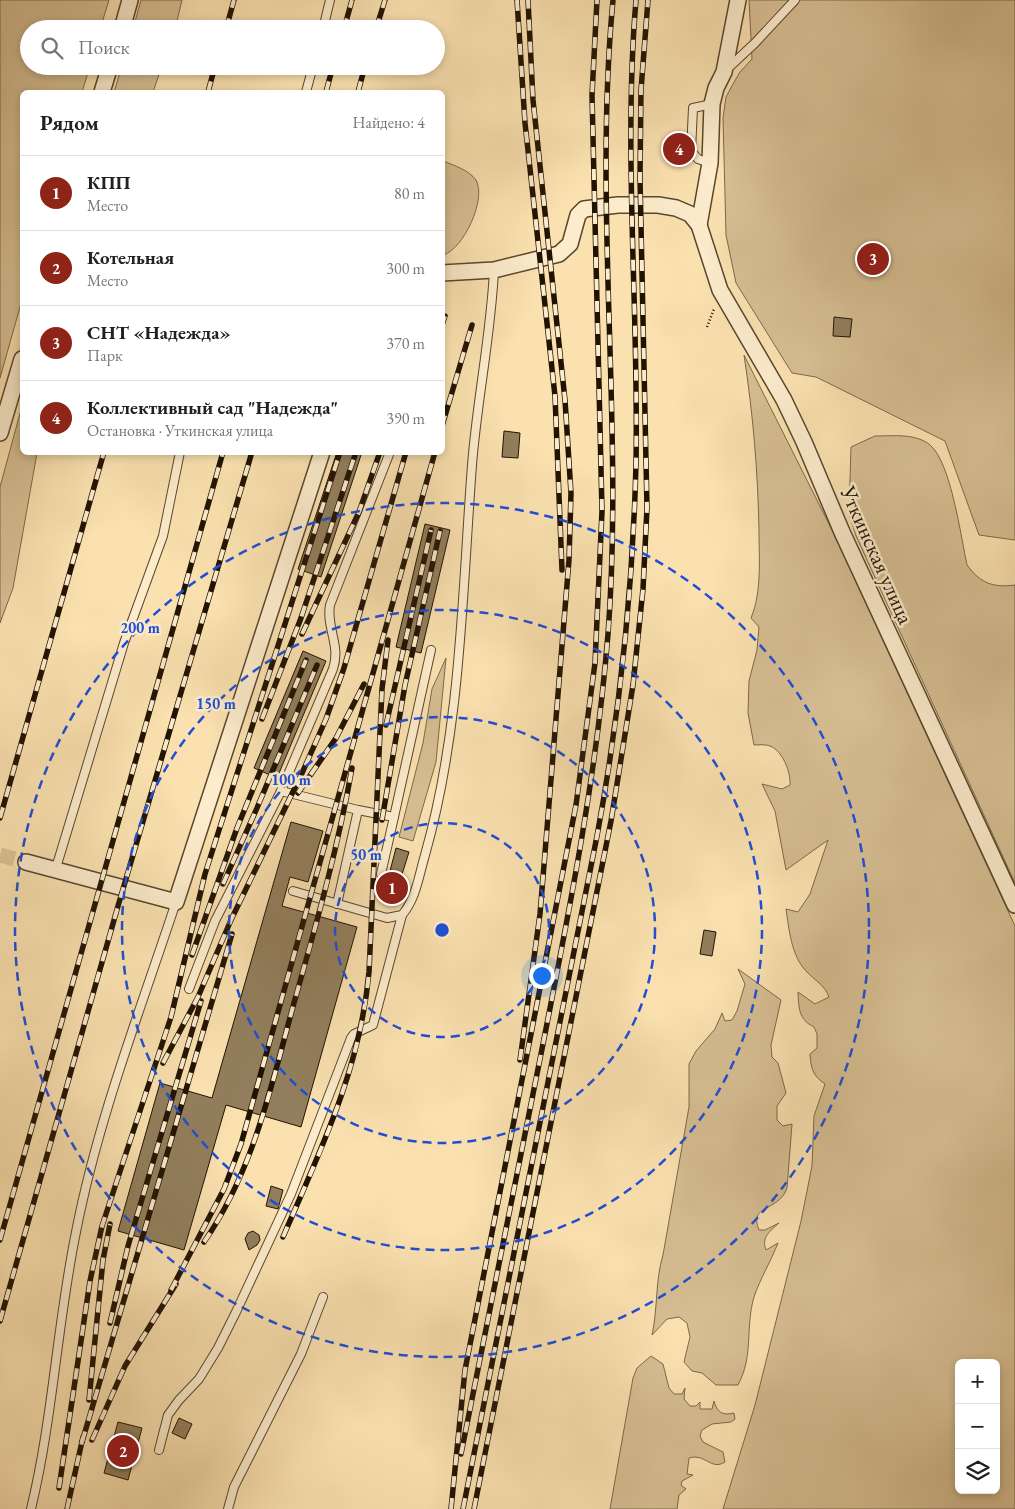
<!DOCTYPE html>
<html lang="ru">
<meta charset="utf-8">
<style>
:root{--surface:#fff;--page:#f2f2f2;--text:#202124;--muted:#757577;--line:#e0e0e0;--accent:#8f2418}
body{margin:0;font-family:"EB Garamond",serif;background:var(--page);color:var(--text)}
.controls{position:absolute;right:15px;bottom:15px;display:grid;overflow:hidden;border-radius:8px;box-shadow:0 2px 8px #0003}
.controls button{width:45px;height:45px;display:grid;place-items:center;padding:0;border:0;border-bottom:1px solid var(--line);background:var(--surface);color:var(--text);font:25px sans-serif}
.you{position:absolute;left:541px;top:975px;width:18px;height:18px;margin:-12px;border:4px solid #fff;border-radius:50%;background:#1a73e8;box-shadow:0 0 0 8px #1a73e833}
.badge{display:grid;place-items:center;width:32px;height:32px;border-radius:50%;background:var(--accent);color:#fff;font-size:16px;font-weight:700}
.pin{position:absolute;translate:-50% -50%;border:2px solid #fff;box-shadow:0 1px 5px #0006}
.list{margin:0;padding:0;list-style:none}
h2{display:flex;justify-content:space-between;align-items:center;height:65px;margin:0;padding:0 20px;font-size:21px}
h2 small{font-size:16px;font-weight:400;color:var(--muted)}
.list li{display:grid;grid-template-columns:32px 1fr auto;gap:15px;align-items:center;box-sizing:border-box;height:75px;padding:0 20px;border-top:1px solid var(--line)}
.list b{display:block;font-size:19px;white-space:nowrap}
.list p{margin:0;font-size:16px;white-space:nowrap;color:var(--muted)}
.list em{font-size:16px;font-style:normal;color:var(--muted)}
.icon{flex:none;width:28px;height:28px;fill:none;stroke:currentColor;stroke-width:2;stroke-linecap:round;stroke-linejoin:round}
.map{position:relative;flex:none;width:1015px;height:1509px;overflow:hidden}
.search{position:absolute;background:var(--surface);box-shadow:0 2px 8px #0003;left:20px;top:20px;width:425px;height:55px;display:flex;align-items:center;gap:12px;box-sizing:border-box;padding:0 18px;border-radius:28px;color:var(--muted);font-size:19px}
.panel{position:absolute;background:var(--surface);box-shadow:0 2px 8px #0003;left:20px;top:90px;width:425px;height:365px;border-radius:8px}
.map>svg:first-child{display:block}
</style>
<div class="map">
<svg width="1015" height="1509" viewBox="0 0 1015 1509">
<rect width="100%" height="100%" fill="#fbe1b0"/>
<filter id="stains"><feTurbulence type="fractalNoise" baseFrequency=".004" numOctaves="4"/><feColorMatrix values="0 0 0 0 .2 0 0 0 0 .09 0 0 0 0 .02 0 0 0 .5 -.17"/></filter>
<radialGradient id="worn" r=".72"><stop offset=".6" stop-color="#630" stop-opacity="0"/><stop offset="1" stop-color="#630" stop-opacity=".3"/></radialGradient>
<g fill="#d6be92" stroke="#7c684a" fill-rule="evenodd">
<path d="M0 0H109L100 29H29V66H90L82 92H22V300L0 378Z"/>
<path d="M141 0H182L175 29H133Z"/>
<path d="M749 0H1015V540L979 535 945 441 816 377 792 373 736 283 726 235 723 118 726 97 733 84 740 72 752 59Z"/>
<path d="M122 66H162L153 92H114Z"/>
<path d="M443 161C453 165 469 170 476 180 487 199 463 250 443 255Z"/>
<path d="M744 355 830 526 1015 926V1509H723L755 1405 801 1221 812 1166 814 1116 825 1084C813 1076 811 1069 810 1054L817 1048V1034L814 1027C798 1019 799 1008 798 992L815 1004 829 997C824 984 815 981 806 971 791 955 789 929 786 909L798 912 810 894 828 840 786 870 775 811 762 784 782 789 790 785C791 773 783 751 770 746 765 744 759 745 754 745L748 713 749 681 757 650 759 627 751 618C762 591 759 560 759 531 758 472 753 414 744 355ZM959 1363H996V1490H959Z"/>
<path d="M22 406V452L37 453 13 588 0 623V487Z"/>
<path d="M875 436C892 436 916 433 930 445 951 462 961 538 967 565 980 583 993 588 1015 585V883L856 536 849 514 851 447Z"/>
<path d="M446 658 436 762 413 841 399 837 423 743 432 689Z"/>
<path d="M738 969 781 1000 771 1045 772 1057 778 1063 786 1093 777 1106V1120L783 1126 792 1124 787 1188C779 1212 748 1204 759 1230H765L779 1223C770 1231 761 1237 766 1250L778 1243C771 1261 760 1279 754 1297 745 1328 754 1355 738 1385H716L702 1373 692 1371 684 1362 690 1337 687 1323 679 1317 667 1319 652 1335C658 1308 655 1281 663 1255L689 1107V1064L696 1051 715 1029 722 1013 725 1021 732 1020 737 1011 745 984Z"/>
<path d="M651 1356 663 1364 669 1388 674 1394H682L685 1388 684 1399 690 1406H696L700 1402V1409H712L714 1401C717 1412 722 1416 734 1413L735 1419 731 1422 712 1424 702 1430 700 1436 703 1442 723 1452 725 1462C711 1471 705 1453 689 1458L687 1474 693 1475 682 1481 681 1485 686 1489 679 1495 677 1509H610L633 1378 637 1368Z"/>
</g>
<g fill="#927e5c" stroke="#211302">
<path d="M834 317 852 319 850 337 833 336Z"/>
<path d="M504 431 520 433 518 458 502 457Z"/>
<path d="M337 452H362L321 577 298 569Z"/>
<path d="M425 524 450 530 421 653 396 647Z"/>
<path d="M303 651 326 661 277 778 254 768Z"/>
<path d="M291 822 323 831 308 882 290 877 282 906 357 927 301 1127 226 1105 184 1250 118 1231 160 1083 212 1098Z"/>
<path d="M396 848 409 852 395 897 384 894Z"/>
<path d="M704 930 716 932 712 956 700 954Z"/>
<path d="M271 1186 283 1190 278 1209 266 1206Z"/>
<path d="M253 1231 259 1235 260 1240 257 1245 249 1250 245 1239 248 1233Z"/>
<path d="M179 1418 192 1424 185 1439 172 1433Z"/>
<path d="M118 1422 142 1428 128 1480 104 1473Z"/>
</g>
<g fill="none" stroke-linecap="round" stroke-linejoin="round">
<path stroke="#dac296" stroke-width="15" stroke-dasharray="15 8" stroke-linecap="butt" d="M0 855 26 862"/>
<defs>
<g id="lane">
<path d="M323 29 330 0"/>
<path d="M726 70 755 43 795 0"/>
<path d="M306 92 313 66"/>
<path d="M710 163 698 159 691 151 693 108 712 104"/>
<path d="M281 791 358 810 337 904"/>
<path d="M358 810 394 817 431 650"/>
<path d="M56 868 124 643 163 536 180 452"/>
<path d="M381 874 394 817"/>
<path d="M293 891 387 918 402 915C416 899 419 875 425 855 461 728 462 596 472 465 477 400 491 335 494 270"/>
<path d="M189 989 215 921 281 791 333 669C341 645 326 628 330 605L390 452"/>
<path d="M159 1450 168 1415 179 1400 199 1379 218 1348 236 1312 291 1194 351 1038 354 1034 373 1025 402 915"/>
<path d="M31 1509C53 1418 57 1324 76 1232 98 1119 140 1011 176 902"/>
<path d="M228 1509 234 1487 301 1354 323 1297"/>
</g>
<g id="street">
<path d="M122 29 130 0"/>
<path d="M102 92 110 66"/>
<path d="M699 225 710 163 712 104 716 88 724 72 738 0"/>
<path d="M442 273 494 270 559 254 570 244 578 215 584 209 618 205H658L676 208 690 214 699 225 720 290 784 400 804 442 842 532 1015 905"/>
<path d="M0 433 22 359"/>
<path d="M26 862 176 902 322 452"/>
</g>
</defs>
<use href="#lane" stroke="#58462e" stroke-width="10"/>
<use href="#street" stroke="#58462e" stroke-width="18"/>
<path stroke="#211302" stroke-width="2.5" stroke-dasharray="1 2.5" stroke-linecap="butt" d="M707 327 714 309"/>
<use href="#lane" stroke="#fceccc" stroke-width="8"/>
<use href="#street" stroke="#fceccc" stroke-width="15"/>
<defs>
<g id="rail">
<path d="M517 0 525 123 555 396 562 570"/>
<path d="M226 29 234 0"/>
<path d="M344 29 352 0"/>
<path d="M376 29 385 0"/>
<path d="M208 92 215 66"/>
<path d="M326 92 333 66"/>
<path d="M358 92 365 66"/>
<path d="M442 325 445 316"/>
<path d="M442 426 472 325"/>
<path d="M302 634 359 512 380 452"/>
<path d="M262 719 301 618 356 452"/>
<path d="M386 725 431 530"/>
<path d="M298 793 336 738 364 684"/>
<path d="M0 818 104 452"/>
<path d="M382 820 405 685 440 531"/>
<path d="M223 884 257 808 317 665"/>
<path d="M192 955 237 828 306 660"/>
<path d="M520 1060 540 914 569 560 571 493 565 400 533 100 528 0"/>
<path d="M163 1063 198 997 231 920 303 771 326 719 344 668 406 452"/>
<path d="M283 1237C321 1149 360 1070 369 972L382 689 388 640"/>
<path d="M0 1240 223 452"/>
<path d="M204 1242C254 1170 271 1086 294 1003 316 925 338 848 352 768"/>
<path d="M171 1290 224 1189 241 1144 435 452"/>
<path d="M0 1321 118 906 252 452"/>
<path d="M110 1323 128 1246 201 1001"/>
<path d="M89 1400 103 1260 110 1224"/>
<path d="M92 1440 125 1366 176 1284"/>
<path d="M82 1442 232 934"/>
<path d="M461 1454C488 1319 515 1184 542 1049 569 912 597 773 608 634 624 423 593 211 613 0"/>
<path d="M59 1488 90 1281 102 1226 171 1017 205 874 340 452"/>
<path d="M67 1509 83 1437"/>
<path d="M451 1509 465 1370 576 805 595 663 602 511 592 95 597 0"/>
<path d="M463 1509 597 836C620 712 633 589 636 463 639 309 623 154 636 0"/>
<path d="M474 1509 611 821 633 685 643 589 647 508 640 178 641 90 648 0"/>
</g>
</defs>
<use href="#rail" stroke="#211302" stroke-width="5.5"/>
<use href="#rail" stroke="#fceccc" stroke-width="4" stroke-dasharray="11" stroke-linecap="butt"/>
</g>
<g fill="none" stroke="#1d4ed8" stroke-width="2.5" stroke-dasharray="9 6">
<circle cx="442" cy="930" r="107"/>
<circle cx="442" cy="930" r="213"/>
<circle cx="442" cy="930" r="320"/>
<circle cx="442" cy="930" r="427"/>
</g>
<g text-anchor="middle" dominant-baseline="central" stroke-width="5" stroke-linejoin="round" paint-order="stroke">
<g font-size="22" fill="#211302" stroke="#fceccc">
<text transform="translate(877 555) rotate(66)">Уткинская улица</text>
</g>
</g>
<circle cx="442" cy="930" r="8" fill="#1d4ed8" stroke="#fceccc" stroke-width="2.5"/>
<g font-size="15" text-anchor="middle" font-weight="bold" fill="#1d4ed8" stroke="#fceccc" stroke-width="5" stroke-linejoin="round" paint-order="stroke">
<text x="140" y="633">200 m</text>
<text x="216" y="709">150 m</text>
<text x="291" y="785">100 m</text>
<text x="366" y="860">50 m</text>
</g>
<rect width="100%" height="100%" filter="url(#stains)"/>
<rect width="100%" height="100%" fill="url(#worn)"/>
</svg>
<div class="controls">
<button>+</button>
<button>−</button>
<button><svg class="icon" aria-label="layers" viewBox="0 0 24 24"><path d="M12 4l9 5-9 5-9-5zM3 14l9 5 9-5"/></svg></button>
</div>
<div class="you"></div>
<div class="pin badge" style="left:392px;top:888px">1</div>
<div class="pin badge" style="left:123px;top:1451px">2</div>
<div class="pin badge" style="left:873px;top:259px">3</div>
<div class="pin badge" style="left:679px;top:149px">4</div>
<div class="search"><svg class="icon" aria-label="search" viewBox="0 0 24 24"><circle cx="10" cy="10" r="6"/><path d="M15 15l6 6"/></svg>Поиск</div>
<section class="panel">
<h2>Рядом<small>Найдено: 4</small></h2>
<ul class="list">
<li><span class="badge">1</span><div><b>КПП</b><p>Место</p></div><em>80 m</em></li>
<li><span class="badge">2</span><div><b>Котельная</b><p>Место</p></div><em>300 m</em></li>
<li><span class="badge">3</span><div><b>СНТ «Надежда»</b><p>Парк</p></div><em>370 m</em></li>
<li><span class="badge">4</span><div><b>Коллективный сад &quot;Надежда&quot;</b><p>Остановка · Уткинская улица</p></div><em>390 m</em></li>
</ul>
</section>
</div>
